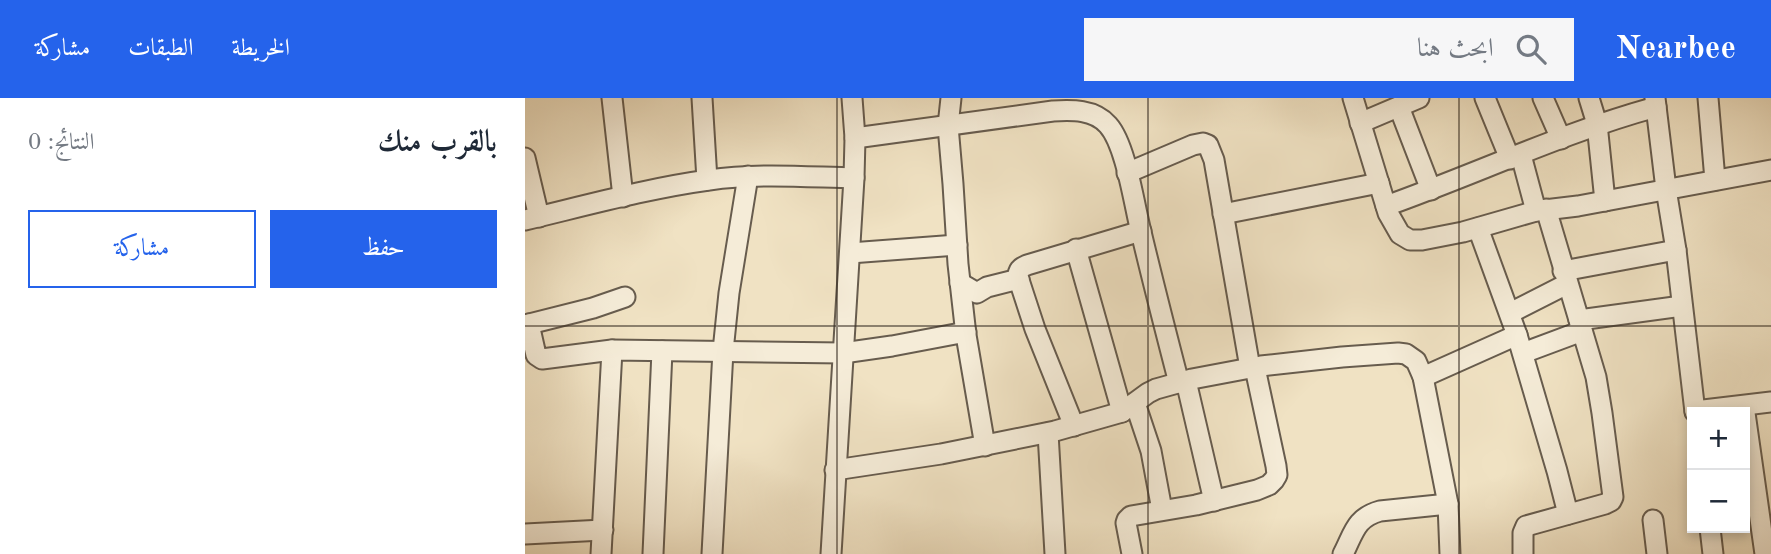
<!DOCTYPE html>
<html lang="ar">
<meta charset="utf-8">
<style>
:root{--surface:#fff;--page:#f6f6f7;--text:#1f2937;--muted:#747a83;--line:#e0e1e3;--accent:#2563eb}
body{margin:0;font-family:"Old Standard TT",Amiri,serif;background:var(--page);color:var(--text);direction:rtl}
.controls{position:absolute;right:21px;bottom:21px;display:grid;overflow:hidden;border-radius:0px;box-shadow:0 4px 10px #0003}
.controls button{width:63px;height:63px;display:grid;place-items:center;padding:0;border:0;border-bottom:2px solid var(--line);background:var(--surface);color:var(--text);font:35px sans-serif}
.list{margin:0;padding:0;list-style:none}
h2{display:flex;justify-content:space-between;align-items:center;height:91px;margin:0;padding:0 28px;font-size:30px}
h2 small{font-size:23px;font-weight:400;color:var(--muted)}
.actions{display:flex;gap:14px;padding:21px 28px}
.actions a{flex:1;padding:16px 0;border:2px solid var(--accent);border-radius:0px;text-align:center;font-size:24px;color:var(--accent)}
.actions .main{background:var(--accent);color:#fff}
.icon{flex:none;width:38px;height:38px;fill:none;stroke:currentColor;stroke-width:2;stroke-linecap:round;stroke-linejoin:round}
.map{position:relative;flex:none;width:1246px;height:456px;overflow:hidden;direction:ltr}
header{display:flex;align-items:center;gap:42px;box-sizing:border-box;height:98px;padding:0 35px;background:var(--accent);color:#fff}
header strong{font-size:33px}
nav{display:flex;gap:38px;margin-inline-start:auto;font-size:24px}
.search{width:490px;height:63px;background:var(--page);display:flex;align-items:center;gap:18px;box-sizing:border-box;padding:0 24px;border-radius:0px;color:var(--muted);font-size:26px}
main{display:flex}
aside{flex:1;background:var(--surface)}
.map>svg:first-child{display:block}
</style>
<header>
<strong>Nearbee</strong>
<div class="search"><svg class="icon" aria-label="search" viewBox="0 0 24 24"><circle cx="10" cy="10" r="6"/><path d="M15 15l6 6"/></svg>ابحث هنا</div>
<nav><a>الخريطة</a><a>الطبقات</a><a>مشاركة</a></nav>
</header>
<main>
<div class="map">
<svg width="1246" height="456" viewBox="0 0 1246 456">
<rect width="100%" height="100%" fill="#f0e2c3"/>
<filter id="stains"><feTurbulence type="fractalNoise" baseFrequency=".00286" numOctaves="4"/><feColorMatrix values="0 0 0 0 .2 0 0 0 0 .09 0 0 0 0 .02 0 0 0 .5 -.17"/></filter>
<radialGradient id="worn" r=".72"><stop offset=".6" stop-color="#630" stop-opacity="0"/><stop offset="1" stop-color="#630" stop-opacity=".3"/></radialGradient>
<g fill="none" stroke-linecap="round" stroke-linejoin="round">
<defs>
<g id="street">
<path d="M87 0 98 99"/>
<path d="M177 0 182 82"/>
<path d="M426 0 423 28 428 86 433 166 441 237 460 348"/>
<path d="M828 0 863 115 875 136 885 142H897L938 134 1011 113 1053 108 1246 72"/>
<path d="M960 0 985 61"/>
<path d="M1018 0 1036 41"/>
<path d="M1064 0 1072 26 1080 103"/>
<path d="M1130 0 1141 91 1151 152 1170 314"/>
<path d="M1183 0 1190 82"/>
<path d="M874 9 906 92"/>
<path d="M835 25 894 0"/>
<path d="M330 40 528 13C547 12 569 11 583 27 601 47 609 106 616 134 628 184 641 235 654 285"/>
<path d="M996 57 1011 113"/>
<path d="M0 60 14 119"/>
<path d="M602 75 668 47 678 45 683 47 689 62 725 270"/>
<path d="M861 108C951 76 1039 34 1131 9"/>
<path d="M698 116 854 85"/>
<path d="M0 122C59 108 124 90 184 82 232 75 281 79 329 80"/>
<path d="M953 130 992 237 1032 373 1043 416"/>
<path d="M551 151 597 314"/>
<path d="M325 155 432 147"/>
<path d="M1038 173 1151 152"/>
<path d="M435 185 452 195 462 189 494 181"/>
<path d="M985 215 1042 186"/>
<path d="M1054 222 1157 208"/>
<path d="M4 226 11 257 17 261 87 252 318 255 367 248 441 234"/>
<path d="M0 227 68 210 100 199"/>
<path d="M998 255 1057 233"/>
<path d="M898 279 992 237"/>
<path d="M661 283 689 403"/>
<path d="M610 305 626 353 637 412"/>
<path d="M1170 313 1246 304"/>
<path d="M1220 315 1240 456"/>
<path d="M549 328 510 231 493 179C493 172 495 170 502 167L616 133"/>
<path d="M523 335 530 456"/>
<path d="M310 372 416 356 530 333 597 314 623 295 631 291 667 281 736 268 817 259 873 255 881 256 891 263 898 279 923 406 925 456"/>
<path d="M1128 422 1132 456"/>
<path d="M1185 430 1188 456"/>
<path d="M0 436 78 432"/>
<path d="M76 456 87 252"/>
<path d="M128 456 137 253"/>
<path d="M187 456 198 253 204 195 223 78"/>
<path d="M306 456 329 80 330 40 327 0"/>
<path d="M607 456 601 425 602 422 606 418 671 407 732 392 744 387 749 382 752 377 751 368 730 270"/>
<path d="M818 456C829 435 830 420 855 413L923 406"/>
<path d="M998 456V435L1001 428 1080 406 1086 403 1088 399 1077 315 1071 279 1021 111"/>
</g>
</defs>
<use href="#street" stroke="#675c4e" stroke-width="23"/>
<use href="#street" stroke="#f5ecd8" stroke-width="19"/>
</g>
<path fill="none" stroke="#393027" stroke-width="2" stroke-opacity="0.55" d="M312 0V456M623 0V456M934 0V456M0 228H1246"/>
<rect width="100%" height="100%" filter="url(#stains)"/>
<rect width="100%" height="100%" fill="url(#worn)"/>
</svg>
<div class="controls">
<button>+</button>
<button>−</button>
</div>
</div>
<aside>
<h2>بالقرب منك<small>النتائج: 0</small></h2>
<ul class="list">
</ul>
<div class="actions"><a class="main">حفظ</a><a>مشاركة</a></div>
</aside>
</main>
